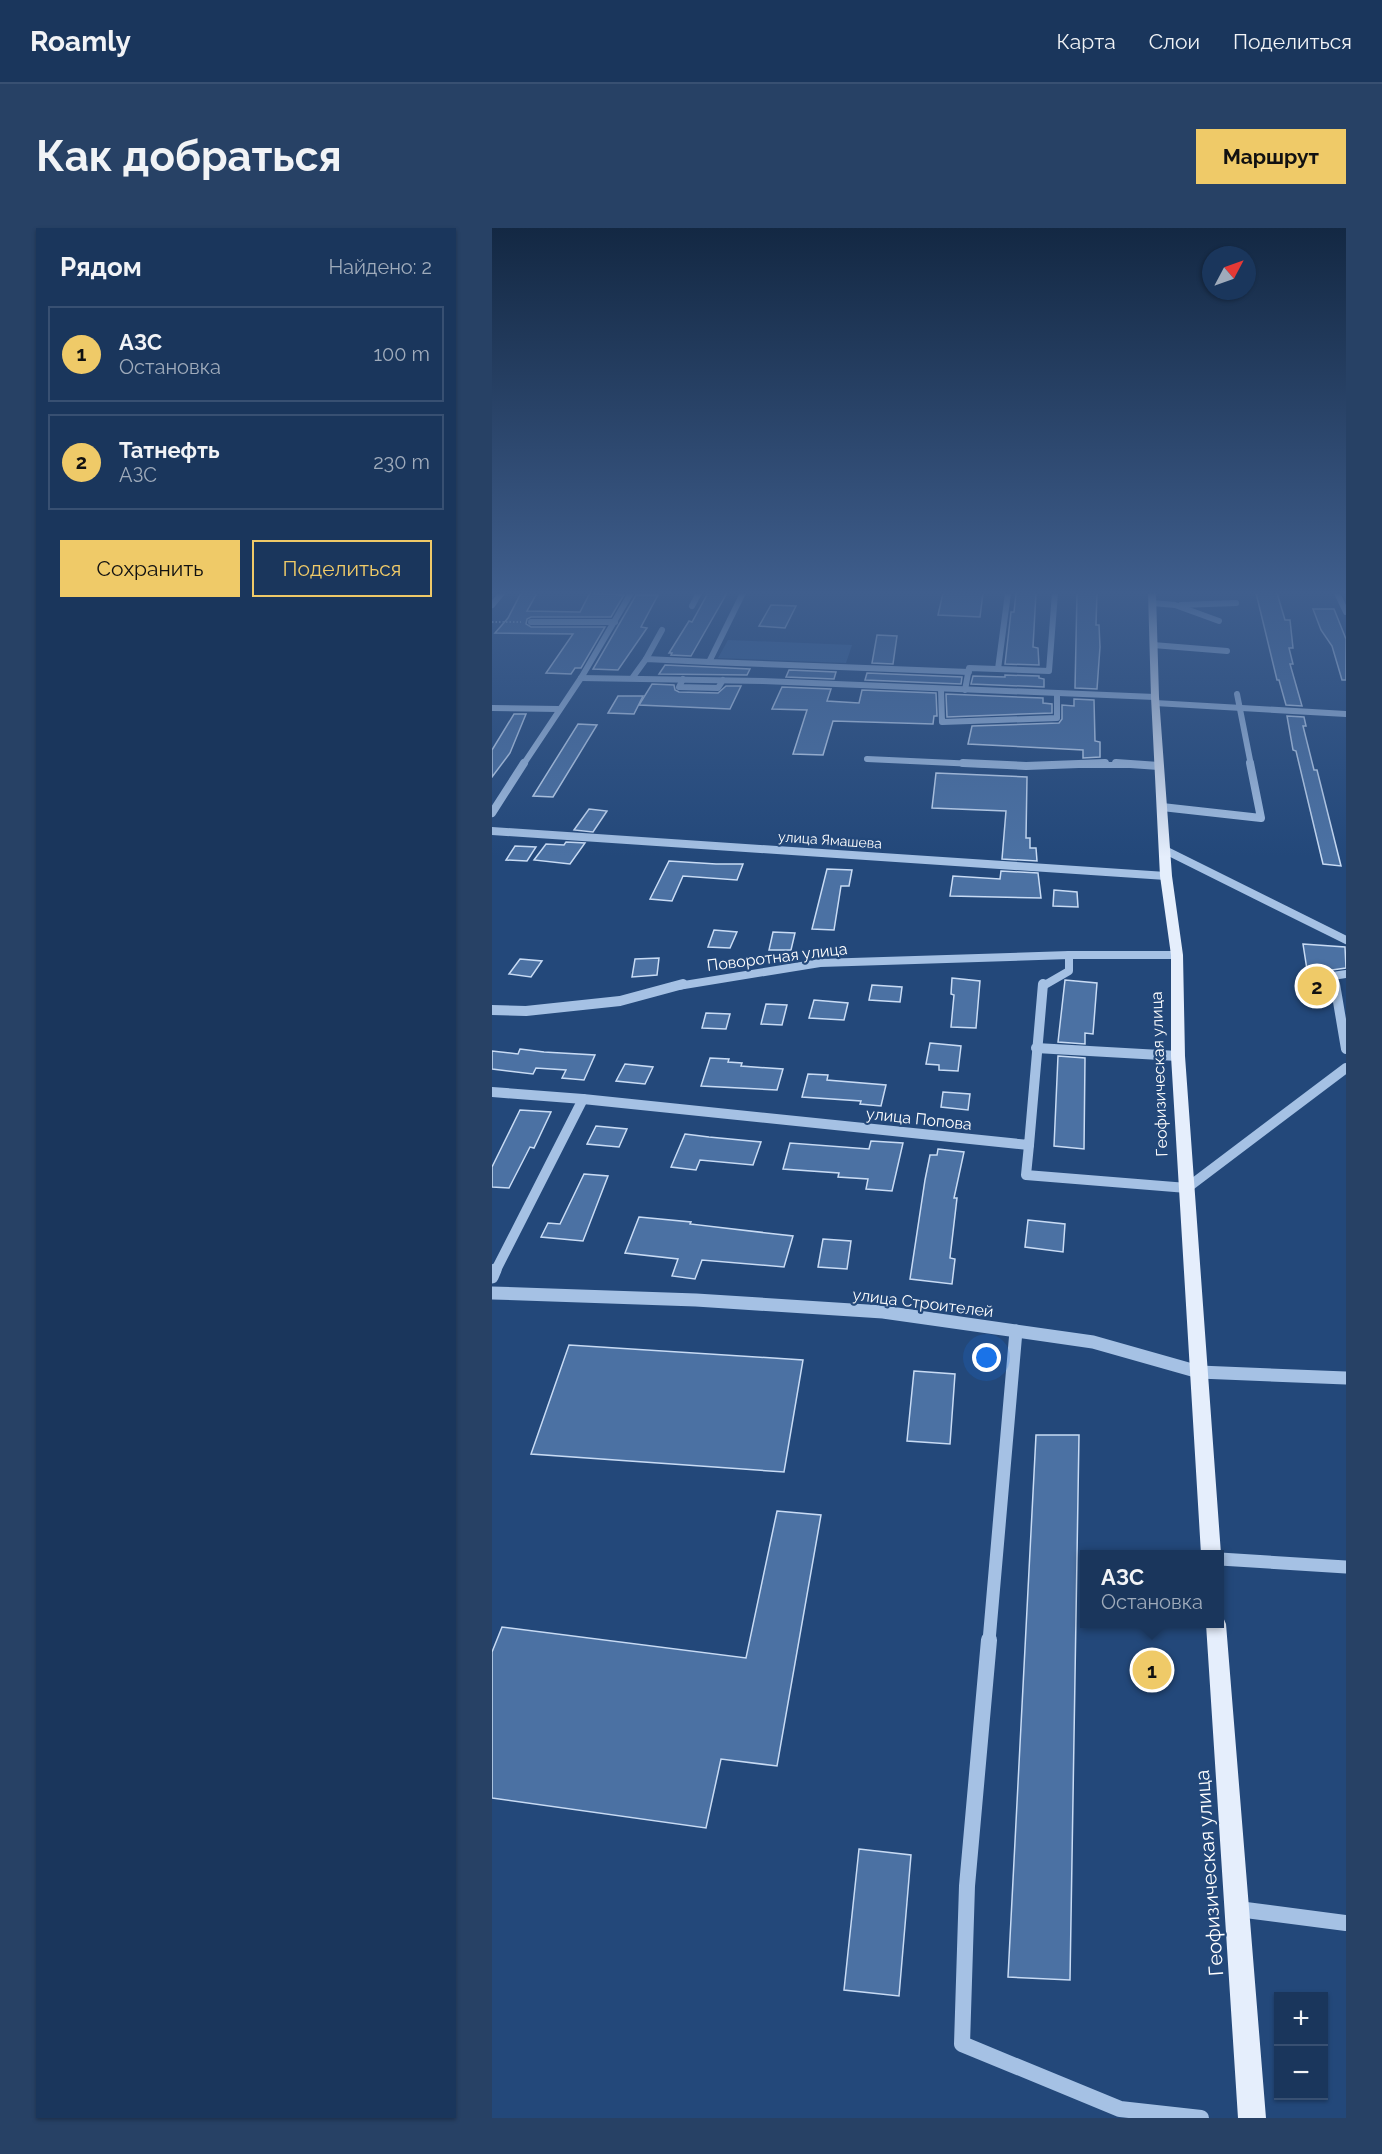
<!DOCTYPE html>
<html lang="ru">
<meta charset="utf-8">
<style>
:root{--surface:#1a365c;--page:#274165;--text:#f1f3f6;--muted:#9fabbb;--line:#385072;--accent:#efca68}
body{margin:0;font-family:Raleway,sans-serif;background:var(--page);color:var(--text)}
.controls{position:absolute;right:18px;bottom:18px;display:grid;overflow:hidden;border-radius:0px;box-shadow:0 2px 4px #0004}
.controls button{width:54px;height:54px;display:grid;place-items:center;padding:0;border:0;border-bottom:2px solid var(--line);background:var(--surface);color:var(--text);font:30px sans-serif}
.compass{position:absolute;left:710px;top:18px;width:54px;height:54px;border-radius:50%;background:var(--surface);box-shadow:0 2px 4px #0004;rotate:49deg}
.you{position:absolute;left:495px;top:1130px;width:21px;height:21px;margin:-15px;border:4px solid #fff;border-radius:50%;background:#1a73e8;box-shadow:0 0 0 9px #1a73e833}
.badge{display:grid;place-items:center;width:39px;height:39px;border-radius:50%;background:var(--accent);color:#111;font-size:20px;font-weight:700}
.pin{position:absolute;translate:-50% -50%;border:3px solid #fff;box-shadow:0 2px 6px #0006}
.popup{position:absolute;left:588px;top:1322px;width:144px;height:78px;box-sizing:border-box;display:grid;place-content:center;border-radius:0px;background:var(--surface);filter:drop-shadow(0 2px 4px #0005);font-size:20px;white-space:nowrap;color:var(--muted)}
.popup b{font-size:22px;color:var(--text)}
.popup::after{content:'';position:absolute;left:50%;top:100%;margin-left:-12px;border:12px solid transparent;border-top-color:var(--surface)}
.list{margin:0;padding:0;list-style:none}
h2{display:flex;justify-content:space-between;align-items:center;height:78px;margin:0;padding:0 24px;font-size:26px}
h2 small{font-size:20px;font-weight:400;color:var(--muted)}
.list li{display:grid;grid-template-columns:39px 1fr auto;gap:18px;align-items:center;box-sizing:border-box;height:96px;margin:0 12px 12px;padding:0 12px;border:2px solid var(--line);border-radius:0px}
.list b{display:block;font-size:22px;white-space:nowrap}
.list p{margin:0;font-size:20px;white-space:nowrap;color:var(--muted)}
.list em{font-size:20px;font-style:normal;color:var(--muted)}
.actions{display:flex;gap:12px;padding:18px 24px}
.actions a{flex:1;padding:14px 0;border:2px solid var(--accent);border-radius:0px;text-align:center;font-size:21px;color:var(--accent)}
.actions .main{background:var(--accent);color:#111}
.map{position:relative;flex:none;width:854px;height:1890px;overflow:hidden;border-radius:0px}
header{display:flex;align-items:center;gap:36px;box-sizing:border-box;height:84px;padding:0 30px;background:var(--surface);border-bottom:2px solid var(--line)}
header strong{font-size:28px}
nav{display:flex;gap:33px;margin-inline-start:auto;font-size:21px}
.intro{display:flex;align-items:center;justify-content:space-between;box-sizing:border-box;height:144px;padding:0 36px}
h1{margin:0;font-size:42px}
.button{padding:15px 27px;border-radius:0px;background:var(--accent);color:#111;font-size:21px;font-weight:700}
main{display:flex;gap:36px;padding:0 36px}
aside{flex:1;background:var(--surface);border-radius:0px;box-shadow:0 2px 4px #0004}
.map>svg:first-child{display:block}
</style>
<header>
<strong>Roamly</strong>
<nav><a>Карта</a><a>Слои</a><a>Поделиться</a></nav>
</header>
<div class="intro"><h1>Как добраться</h1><a class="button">Маршрут</a></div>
<main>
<aside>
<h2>Рядом<small>Найдено: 2</small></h2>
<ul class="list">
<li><span class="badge">1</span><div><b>АЗС</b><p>Остановка</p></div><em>100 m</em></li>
<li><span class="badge">2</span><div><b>Татнефть</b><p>АЗС</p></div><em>230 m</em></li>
</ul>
<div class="actions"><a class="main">Сохранить</a><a>Поделиться</a></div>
</aside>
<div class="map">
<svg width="854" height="1890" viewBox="0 0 854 1890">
<rect width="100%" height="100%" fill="#23487a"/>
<path fill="#366197" d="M236 412 360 417 354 435 226 430Z"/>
<g fill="#4b71a3" stroke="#c8dbf4" stroke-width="1.5">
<path d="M29 365H45L35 383 88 384 98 365 132 367 119 389H39L35 391 34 396 39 399H113L89 440H83L79 446 54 445 81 406 3 405 16 390Z"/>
<path d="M216 365H235L199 428 179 427 180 425H177L197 393 200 394Z"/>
<path d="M451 365H491L488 389 446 387Z"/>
<path d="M524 365H544L541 419 546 420 547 437 513 436 519 384H522Z"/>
<path d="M585 365H605L604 397H607L608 419 605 461 583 460Z"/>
<path d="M764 365H785L793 392H798L801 420H797L801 436H798L810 478 794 477 787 452H785Z"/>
<path d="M144 367H166L149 399 155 400 126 442 101 441Z"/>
<path d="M279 377 304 378 293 400 267 398Z"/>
<path d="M821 381H842L854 411V452H850L840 418 829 402Z"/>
<path d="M385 407 405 408 401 436 380 435Z"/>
<path d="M173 437 217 439 258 441 255 447 167 446Z"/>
<path d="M297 442 344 444 342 451 294 449Z"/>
<path d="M375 445 470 449 469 456 373 452Z"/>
<path d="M513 447 547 448V450L552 451V459L479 456 481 448 513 449Z"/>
<path d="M160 456 182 457 183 462 187 464 226 465 234 458H249L238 481 147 477Z"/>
<path d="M290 459 339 461 335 473 367 475 370 462 444 465 445 488H442L441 496 341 493 331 527 301 526 315 482 280 481Z"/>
<path d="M454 466 551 470V475L560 476V485L455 489Z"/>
<path d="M126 468H151L142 486 116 485Z"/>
<path d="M582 471 602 472 603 513 608 514V529L591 530V522L476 516 480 498 567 495 570 491V477L582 478Z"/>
<path d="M22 486H34L18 525 0 549V522Z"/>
<path d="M795 488 812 489 814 498H811L822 542H825L849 638 831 636 804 523 801 522Z"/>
<path d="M86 496 105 497 61 569 41 568Z"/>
<path d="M444 545 535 549 534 610H538V620H544L545 633 510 631 514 583 440 580Z"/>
<path d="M97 581 115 583 101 604 82 602Z"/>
<path d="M74 614 93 615 78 636 42 632 54 616 72 617Z"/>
<path d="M23 618 44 619 35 633 14 632Z"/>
<path d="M177 633 224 636H251L245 652 191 648 180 673 158 671Z"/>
<path d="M335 641 360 642 357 658H349L342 702 320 701Z"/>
<path d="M509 643 546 645 549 670 458 668 461 648 508 651Z"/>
<path d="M562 662 585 664 586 679 561 678Z"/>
<path d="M222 702 245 704 238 720 216 719Z"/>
<path d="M281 704 303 705 299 722H277Z"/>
<path d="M811 716 853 719 854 740 840 742 835 747 838 768 819 767Z"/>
<path d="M167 730 165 747 140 749 143 731Z"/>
<path d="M28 731 50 733 39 749 17 746Z"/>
<path d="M460 750 488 753 484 800 459 799 462 767 459 766Z"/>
<path d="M573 752 605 755 601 806 593 805V816L566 814Z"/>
<path d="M380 757 410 759 408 774 377 772Z"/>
<path d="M322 772 356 775 352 792 317 790Z"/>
<path d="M274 776 295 777 290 797 269 796Z"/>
<path d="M214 785 238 786 234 801 210 800Z"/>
<path d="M438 815 469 818 466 843 447 842V837L434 836Z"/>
<path d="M28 821 52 824 103 827 92 852 70 850 74 842 44 840 41 846 0 841V823L26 826Z"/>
<path d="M566 828 593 830 592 921 562 918Z"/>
<path d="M218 830 237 831 236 834 250 835 249 838 291 841 285 862 209 858Z"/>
<path d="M133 836 161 839 153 856 124 853Z"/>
<path d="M316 846 336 847 335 852 394 857 389 878 368 876 369 873 310 869Z"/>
<path d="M451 864 478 866 476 882 449 879Z"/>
<path d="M28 882 59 884 42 920 38 919 17 960 0 959V939Z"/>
<path d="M104 898 135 901 127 919 95 916Z"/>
<path d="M193 906 217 909 269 914 261 937 208 932 204 942 179 939Z"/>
<path d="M379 913 411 915 400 963 374 961 376 951 346 949 347 945 291 941 298 915 377 921Z"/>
<path d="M446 921 472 924 462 970H465L458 1030 463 1031 460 1056 418 1051 433 952 438 927H445Z"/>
<path d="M92 946 116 948 91 1013 49 1009 56 995 68 996Z"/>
<path d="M147 989 199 994 198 996 301 1008 292 1039 210 1032 203 1051 180 1048 186 1031 133 1025Z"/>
<path d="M536 992 573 996 571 1024 533 1019Z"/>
<path d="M331 1011 359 1013 355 1041 326 1039Z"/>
<path d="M77 1117 311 1132 292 1244 39 1226Z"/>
<path d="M422 1143 463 1146 458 1216 415 1213Z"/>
<path d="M544 1207H587L578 1752 516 1749Z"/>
<path d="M285 1283 329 1287 285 1538 229 1531 214 1600 0 1570V1424L10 1399 254 1430Z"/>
<path d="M367 1621 419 1627 407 1768 352 1762Z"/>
</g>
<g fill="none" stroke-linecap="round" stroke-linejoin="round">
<path stroke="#a5c1e4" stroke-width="2" stroke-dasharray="1.5 2" stroke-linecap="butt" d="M0 394H29"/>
<g stroke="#a5c1e4" stroke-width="6">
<path d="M251 365 217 434 477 444"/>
<path d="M845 365 854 384"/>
<path d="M660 375 683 377 727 393"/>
<path d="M0 377 10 365"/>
<path d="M689 377 744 375"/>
<path d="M200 378 207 365"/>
<path d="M39 394H123"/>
<path d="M661 417 735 423"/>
<path d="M154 431 170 402"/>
<path d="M506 441 516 365"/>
<path d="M141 449 154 431 217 434"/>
<path d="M89 450 271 453 663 469"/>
<path d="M191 451 187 459 226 460 231 452"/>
<path d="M449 462 450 494 565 490V465"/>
<path d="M473 462 477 440 557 443 563 365"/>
<path d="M745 466 759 537"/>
<path d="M663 475 854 486"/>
<path d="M0 480 66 481"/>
<path d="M375 531 505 537"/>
<path d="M31 537 89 450 139 365"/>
<path d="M570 537H647"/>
</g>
<g stroke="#a5c1e4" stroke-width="8">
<path d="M471 535 534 538 613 535"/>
<path d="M624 535 667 538"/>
<path d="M670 579 769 590 758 535"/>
<path d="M0 585 32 535"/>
<path d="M0 603 674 648"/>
<path d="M673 622 854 712"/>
<path d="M186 758 328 735 577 727"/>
<path d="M551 758 577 743V727H685"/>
<path d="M843 758 841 748 854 746"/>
</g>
<g stroke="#a5c1e4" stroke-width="10">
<path d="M843 756 854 821"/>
<path d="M0 782 34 783 128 773 191 756"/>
<path d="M544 820 686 828"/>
<path d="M0 864 91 871 537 917 551 756"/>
<path d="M537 917 534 947 695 960 854 840"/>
<path d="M3 1044 91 871"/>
</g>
<g stroke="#a5c1e4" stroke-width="13">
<path d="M0 1049 3 1042"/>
<path d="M0 1065 204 1072 391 1084 601 1114 707 1144 854 1150"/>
<path d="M728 1331 854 1339"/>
<path d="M497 1413 524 1103"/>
</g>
<g stroke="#a5c1e4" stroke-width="16">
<path d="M497 1412 475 1658 470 1816 628 1881 709 1890"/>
<path d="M746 1681 854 1695"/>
</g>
<g fill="#e5eefc" fill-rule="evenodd">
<path d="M656 365H664L667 469 680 648 691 727 693 828 729 1326 728 1329V1326H709L679 828V727L668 648 659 469Z"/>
<path d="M728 1387 731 1389 734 1396 774 1890H746L714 1396H728Z"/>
</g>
</g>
<linearGradient id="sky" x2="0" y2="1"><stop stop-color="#132843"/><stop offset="0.58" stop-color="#3f5e8d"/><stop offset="1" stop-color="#3f5e8d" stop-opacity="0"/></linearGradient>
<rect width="854" height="629" fill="url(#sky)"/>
<g text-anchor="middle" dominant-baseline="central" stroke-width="4.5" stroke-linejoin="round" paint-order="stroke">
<g font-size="14" fill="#fff" stroke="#23487a">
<text transform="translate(338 612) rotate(4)">улица Ямашева</text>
</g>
<g font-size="16" fill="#fff" stroke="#23487a">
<text transform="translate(285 729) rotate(-7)">Поворотная улица</text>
<text transform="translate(667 846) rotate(-92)">Геофизическая улица</text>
<text transform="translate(427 891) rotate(6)">улица Попова</text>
<text transform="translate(431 1075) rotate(7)">улица Строителей</text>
</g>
<g font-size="20" fill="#fff" stroke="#23487a">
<text transform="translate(717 1645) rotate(-94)">Геофизическая улица</text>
</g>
</g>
</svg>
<div class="controls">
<button>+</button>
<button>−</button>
</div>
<svg class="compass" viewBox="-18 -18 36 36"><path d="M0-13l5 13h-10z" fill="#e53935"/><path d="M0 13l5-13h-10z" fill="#9fabbb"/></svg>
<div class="you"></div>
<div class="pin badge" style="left:660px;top:1442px">1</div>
<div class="popup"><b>АЗС</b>Остановка</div>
<div class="pin badge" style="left:825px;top:758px">2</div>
</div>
</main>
